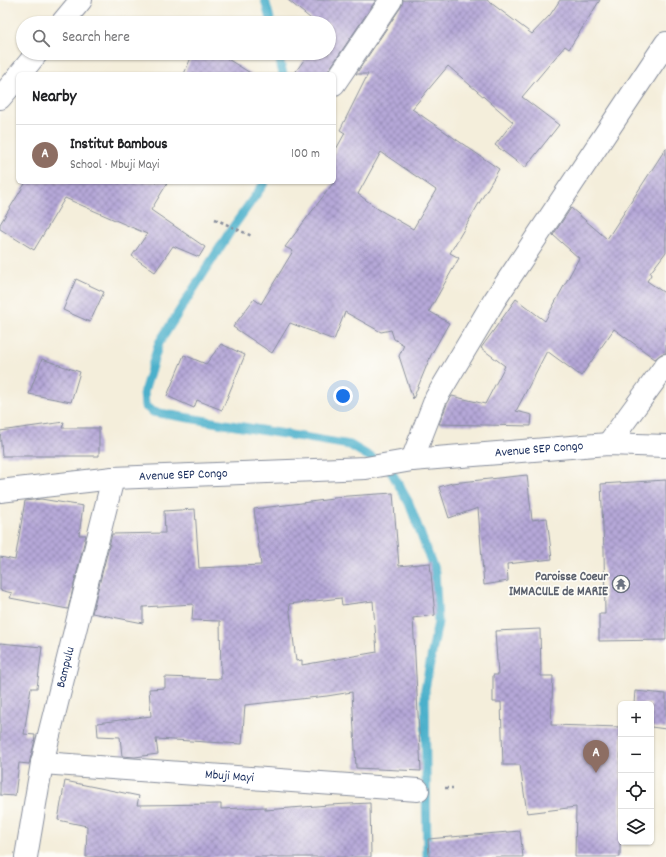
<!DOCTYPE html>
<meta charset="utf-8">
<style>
:root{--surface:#fff;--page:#f6f6f6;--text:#202124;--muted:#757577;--line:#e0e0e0;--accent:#1f6fb2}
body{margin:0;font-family:Dekko,sans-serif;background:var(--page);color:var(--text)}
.controls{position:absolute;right:12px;bottom:12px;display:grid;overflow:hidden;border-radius:6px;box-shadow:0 1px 3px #0004}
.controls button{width:36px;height:36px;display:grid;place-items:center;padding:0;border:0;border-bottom:1px solid var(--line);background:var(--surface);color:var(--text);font:20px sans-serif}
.you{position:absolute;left:343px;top:396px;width:14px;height:14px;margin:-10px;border:3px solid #fff;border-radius:50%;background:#1a73e8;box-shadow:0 0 0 6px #1a73e833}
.badge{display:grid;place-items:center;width:26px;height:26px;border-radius:50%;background:var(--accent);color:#fff;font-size:13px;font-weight:700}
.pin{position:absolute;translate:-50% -33px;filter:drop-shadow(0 1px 2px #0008)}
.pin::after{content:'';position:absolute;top:21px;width:14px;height:12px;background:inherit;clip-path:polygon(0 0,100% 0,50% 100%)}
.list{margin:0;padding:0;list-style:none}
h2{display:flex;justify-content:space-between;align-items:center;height:52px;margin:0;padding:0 16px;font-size:17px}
h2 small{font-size:13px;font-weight:400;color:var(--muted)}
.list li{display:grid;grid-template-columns:26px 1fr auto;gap:12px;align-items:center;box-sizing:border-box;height:60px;padding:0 16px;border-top:1px solid var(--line)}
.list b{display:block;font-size:15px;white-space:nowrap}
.list p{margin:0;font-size:13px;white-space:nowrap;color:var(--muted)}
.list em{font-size:13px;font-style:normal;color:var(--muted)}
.icon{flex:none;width:22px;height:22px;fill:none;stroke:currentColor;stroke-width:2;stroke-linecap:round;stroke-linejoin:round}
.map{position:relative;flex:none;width:666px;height:857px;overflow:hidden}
.search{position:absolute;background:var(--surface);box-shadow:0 1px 3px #0004;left:16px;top:16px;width:320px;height:44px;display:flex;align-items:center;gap:10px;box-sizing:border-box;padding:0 14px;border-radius:22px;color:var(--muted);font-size:15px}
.panel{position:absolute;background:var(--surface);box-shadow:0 1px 3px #0004;left:16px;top:72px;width:320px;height:112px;border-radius:6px}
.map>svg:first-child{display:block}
</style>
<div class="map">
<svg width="666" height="857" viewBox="0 0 666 857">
<defs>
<pattern id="building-cross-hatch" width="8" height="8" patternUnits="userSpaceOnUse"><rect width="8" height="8" fill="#b6a8d8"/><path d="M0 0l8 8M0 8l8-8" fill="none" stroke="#9389b2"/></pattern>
</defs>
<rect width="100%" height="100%" fill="#fdfcf7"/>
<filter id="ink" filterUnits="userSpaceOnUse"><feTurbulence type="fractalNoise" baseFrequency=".025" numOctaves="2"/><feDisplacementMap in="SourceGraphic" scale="8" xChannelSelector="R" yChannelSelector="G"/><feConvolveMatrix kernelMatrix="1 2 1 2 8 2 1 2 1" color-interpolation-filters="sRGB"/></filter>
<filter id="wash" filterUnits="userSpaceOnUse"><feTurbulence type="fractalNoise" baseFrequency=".012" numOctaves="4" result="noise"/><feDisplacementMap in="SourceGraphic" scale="16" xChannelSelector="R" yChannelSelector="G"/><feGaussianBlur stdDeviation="0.9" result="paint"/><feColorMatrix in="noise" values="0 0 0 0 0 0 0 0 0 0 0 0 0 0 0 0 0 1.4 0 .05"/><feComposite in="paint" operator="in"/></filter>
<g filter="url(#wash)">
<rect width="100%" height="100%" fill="#f4eedb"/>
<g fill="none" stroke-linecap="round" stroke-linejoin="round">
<g stroke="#4cb0cb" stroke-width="9">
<path d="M265 0 271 23"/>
<path d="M278 53 283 74"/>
<path d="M265 182 233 227 159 343 144 392 145 406 153 412 350 445 389 468 409 503 435 572 438 622 425 689 427 857"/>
</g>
</g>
<g id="blocks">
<g fill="url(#building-cross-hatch)" fill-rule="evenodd">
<path d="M288 0H376L326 74H294L309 53H329V23H316Z"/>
<path d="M403 0H487L532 34 550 15 560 0H600L569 49 565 46 522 97 559 125 525 168 495 145 513 122 448 66 412 109 499 169 450 253 459 258 429 311 449 323 431 355 413 399 399 356 404 345 394 339 391 330 381 332 345 312 334 340 290 323 272 353 233 327 254 299 261 304 293 251 285 247 334 182V153L345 133 340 130 368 74H356L401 7ZM381 152 436 190 413 229 378 209 358 194Z"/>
<path d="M193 53H219L227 56 226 58 252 74H184Z"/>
<path d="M666 148V252L650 273 651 275 647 281 666 294V353L661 354 655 359 614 329 581 376 547 351 516 411 532 415 531 426 439 424 447 404 452 396 485 404 505 366 481 348 516 299 545 321 579 258 553 235 571 208 607 239Z"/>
<path d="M26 182H168L151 210 205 247 199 257 173 246 155 272 132 256 147 234 65 198 34 250 0 229V224Z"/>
<path d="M76 279 104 292 90 322 63 310Z"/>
<path d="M221 344 245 355 222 410 197 400 194 408 167 396 184 355 206 364Z"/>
<path d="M42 359 80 372 71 402 29 394Z"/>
<path d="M64 422 62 428H99V456H2L0 431Z"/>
<path d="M527 475 532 520 547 518 552 559 507 564 508 581 484 585 478 508 449 518 439 487 452 483Z"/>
<path d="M666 480V640L599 641V614H605L604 550 601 484Z"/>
<path d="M393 493 399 566 430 563 435 615 413 618 421 771 356 768 352 692 327 696 245 705 242 744 156 739 158 754 135 757 122 756 120 737 98 736 97 723 151 716 149 689 165 688V677L221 679 220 621 192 620 193 604 143 607V623L92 613 112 534 165 533 164 511 195 509 199 568 261 565 254 509 333 499V497ZM341 598 342 605 373 601 377 652 302 665V660L296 661 289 604Z"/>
<path d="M41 499 83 506 79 535H86L68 609 10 598 12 593 0 590V557L15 560 25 501Z"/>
<path d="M540 629 541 676H553L551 725 621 727 620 857H575L576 807 527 813 520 765H503L501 702H493V675H498L495 631Z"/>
<path d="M0 643 42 647 37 688H31L24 734 35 735 34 744 29 764 19 763 15 796 0 795Z"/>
<path d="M635 691 666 694V729L651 727V704H634Z"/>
<path d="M65 781 139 796 137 805 221 804V809L265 807V810L329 805 370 803 371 857H86L87 826 58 820Z"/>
<path d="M520 831 523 857H429L428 839Z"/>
</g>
</g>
</g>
<g filter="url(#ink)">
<use href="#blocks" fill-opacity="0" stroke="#888e9c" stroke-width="1"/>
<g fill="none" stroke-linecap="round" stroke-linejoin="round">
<defs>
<g id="street">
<path d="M62 23 81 0"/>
<path d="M20 74 37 53"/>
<path d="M334 84 391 0"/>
<path d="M0 98 18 77"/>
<path d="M608 444 666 365"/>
<path d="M412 460 436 398 494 301 666 43"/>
<path id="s1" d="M0 491 113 478 366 468 412 460 608 444 666 446"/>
<path id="s2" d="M42 763 418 790"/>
<path id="s3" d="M26 857 42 763 113 478"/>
</g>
</defs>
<use href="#street" stroke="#888e9c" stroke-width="24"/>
<g stroke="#888e9c" stroke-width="2.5" stroke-dasharray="3 3" stroke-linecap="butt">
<path d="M215 219 252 236"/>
<path d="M445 788H453"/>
</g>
<use href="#street" stroke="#fff" stroke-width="22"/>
</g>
</g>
<defs>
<symbol id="temple-ring" viewBox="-11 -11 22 22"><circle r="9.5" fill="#fdfcf7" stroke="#6b7280" stroke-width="1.5"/><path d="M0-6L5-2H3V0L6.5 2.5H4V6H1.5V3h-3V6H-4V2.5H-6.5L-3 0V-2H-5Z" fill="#6b7280"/></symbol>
</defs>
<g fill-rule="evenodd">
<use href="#temple-ring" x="611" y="574" width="20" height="20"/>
</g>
<g text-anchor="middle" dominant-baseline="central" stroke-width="3.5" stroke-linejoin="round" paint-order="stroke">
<g font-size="13" fill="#1b2f5e" stroke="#fdfcf7">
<text stroke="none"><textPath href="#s1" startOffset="541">Avenue SEP Congo</textPath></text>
<text stroke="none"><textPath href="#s1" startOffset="184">Avenue SEP Congo</textPath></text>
<text stroke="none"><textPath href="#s3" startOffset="194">Bampulu</textPath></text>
<text stroke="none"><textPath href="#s2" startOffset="188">Mbuji Mayi</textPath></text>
</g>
<g font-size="13" font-weight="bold" fill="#5b616d" stroke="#fdfcf7" text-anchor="end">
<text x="608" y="577">Paroisse Coeur<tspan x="608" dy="15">IMMACULE de MARIE</tspan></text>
</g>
</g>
</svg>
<div class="controls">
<button>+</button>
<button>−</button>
<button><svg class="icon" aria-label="locate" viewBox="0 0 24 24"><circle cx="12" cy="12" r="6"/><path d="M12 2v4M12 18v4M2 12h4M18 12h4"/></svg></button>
<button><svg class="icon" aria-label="layers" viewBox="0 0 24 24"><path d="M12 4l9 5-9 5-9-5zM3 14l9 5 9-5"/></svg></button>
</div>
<div class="you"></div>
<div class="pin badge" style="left:596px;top:773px;background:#8d6e63">A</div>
<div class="search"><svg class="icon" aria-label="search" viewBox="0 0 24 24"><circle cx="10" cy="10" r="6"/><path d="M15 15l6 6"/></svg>Search here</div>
<section class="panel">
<h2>Nearby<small></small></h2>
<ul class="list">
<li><span class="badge" style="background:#8d6e63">A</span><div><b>Institut Bambous</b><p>School · Mbuji Mayi</p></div><em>100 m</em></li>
</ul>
</section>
</div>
